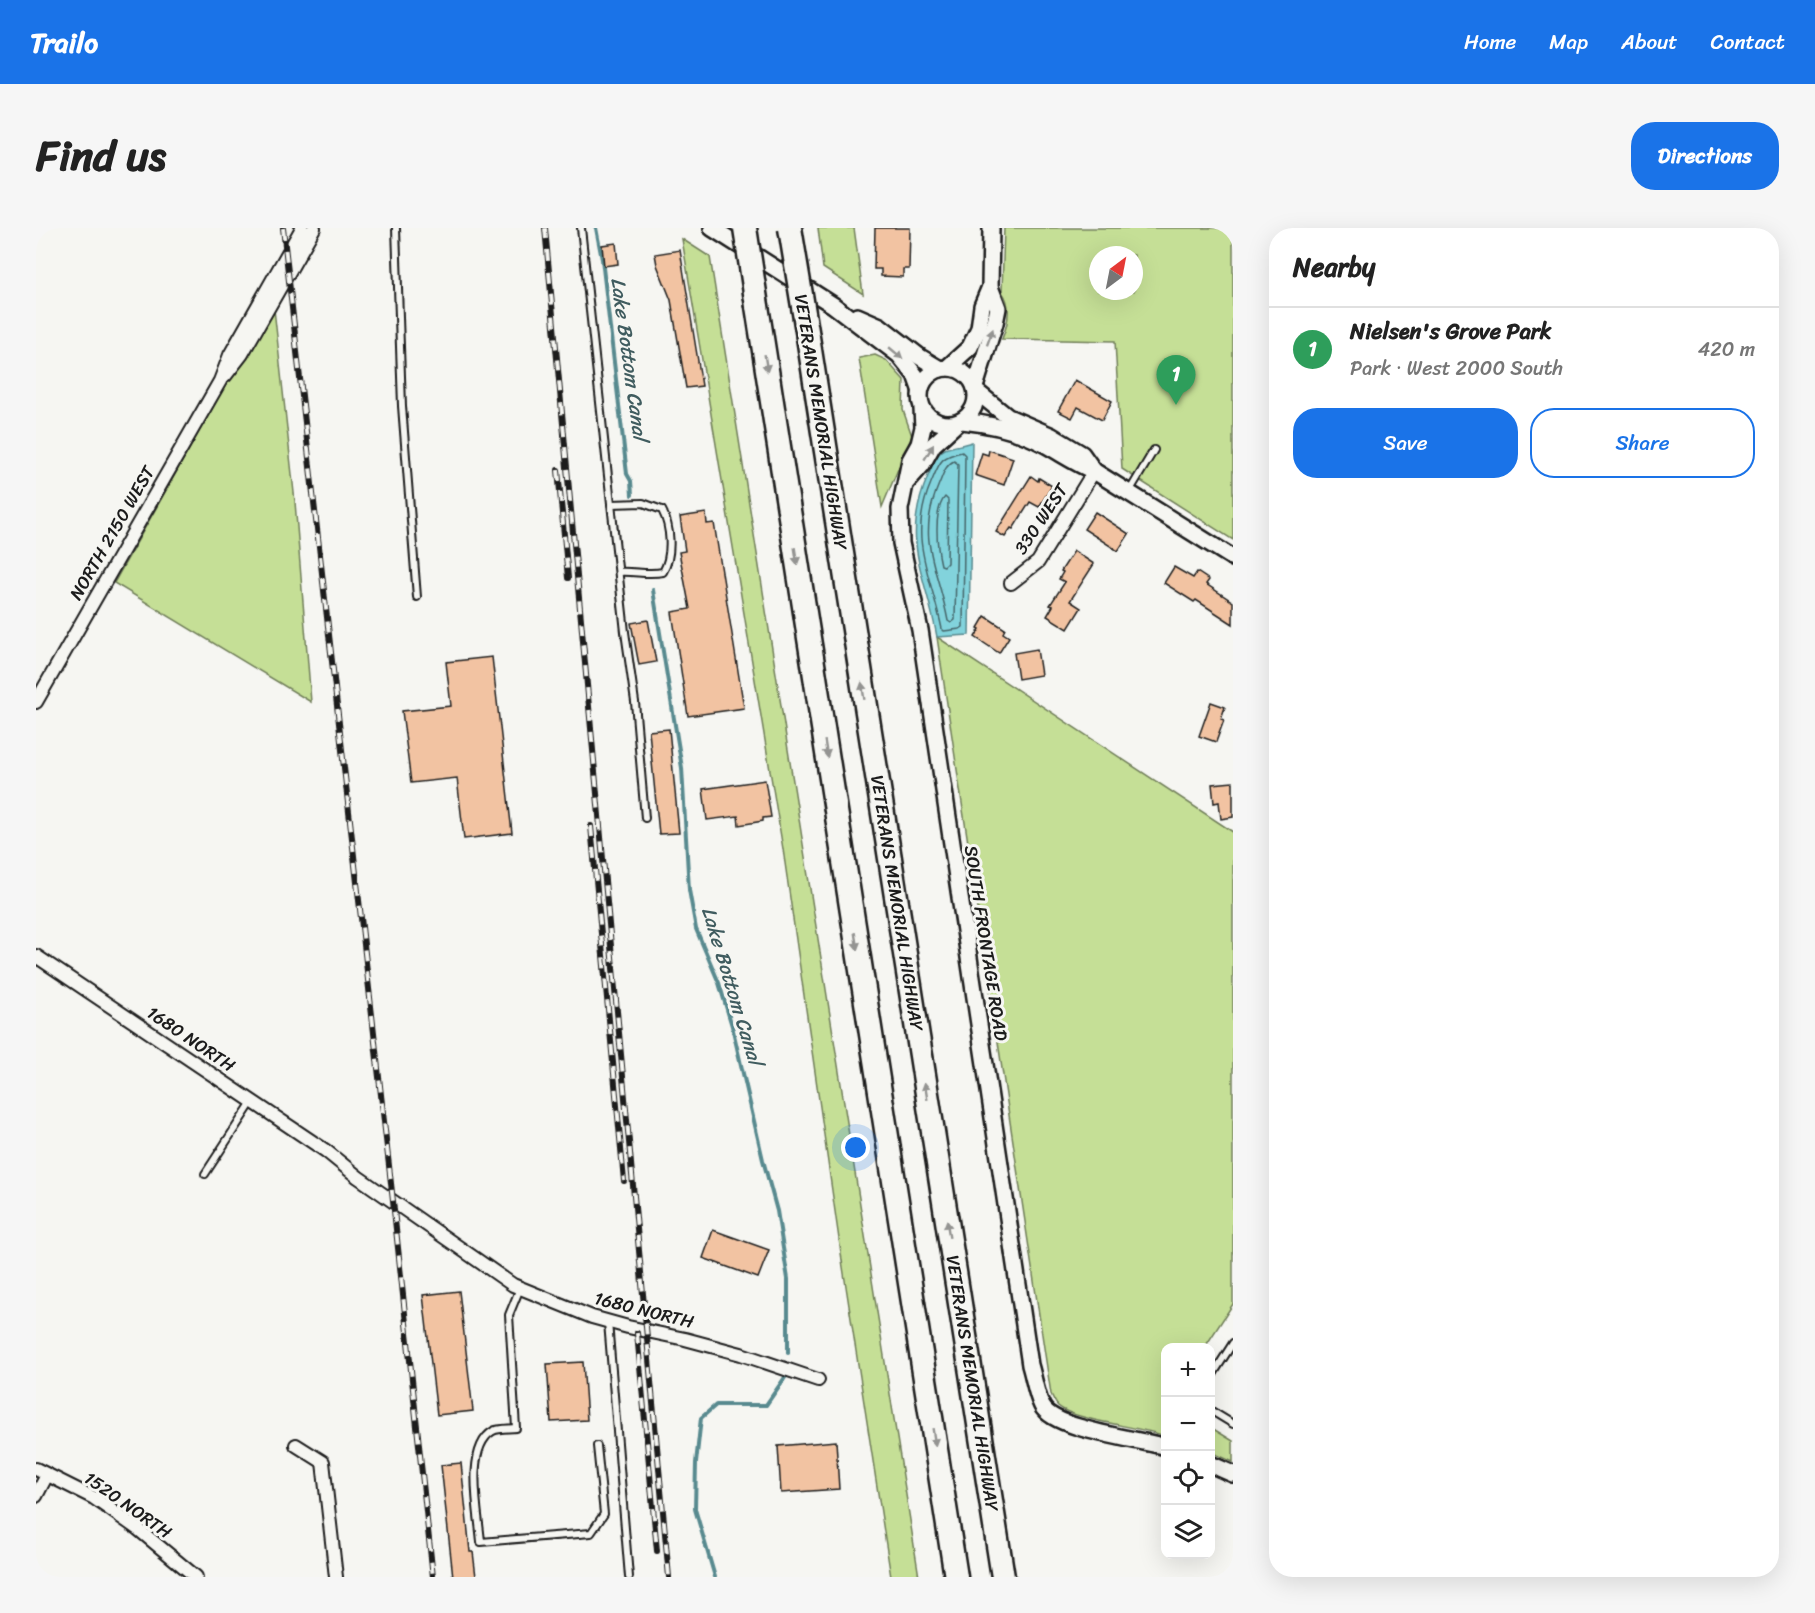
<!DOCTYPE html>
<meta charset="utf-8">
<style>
:root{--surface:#fff;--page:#f6f6f6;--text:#222;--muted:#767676;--line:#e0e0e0;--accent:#1a73e8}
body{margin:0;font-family:Sriracha,sans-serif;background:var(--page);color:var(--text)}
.controls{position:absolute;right:18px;bottom:18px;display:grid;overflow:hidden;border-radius:12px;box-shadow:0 6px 24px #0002}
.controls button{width:54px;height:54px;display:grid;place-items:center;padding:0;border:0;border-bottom:2px solid var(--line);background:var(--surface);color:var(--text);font:30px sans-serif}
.compass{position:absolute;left:1053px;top:18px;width:54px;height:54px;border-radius:50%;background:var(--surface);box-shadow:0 6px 24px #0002;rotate:32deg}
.you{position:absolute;left:820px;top:920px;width:21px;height:21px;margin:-15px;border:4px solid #fff;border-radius:50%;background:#1a73e8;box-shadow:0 0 0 9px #1a73e833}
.badge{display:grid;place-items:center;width:39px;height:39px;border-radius:50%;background:var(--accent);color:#fff;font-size:20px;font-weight:700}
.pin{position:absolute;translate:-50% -50px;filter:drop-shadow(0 2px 3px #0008)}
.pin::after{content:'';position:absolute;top:32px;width:21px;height:18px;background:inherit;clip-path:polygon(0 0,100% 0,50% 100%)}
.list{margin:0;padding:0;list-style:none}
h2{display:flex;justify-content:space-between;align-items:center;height:78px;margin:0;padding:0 24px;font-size:26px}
h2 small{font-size:20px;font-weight:400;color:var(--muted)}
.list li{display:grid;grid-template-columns:39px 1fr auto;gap:18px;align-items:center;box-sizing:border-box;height:84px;padding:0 24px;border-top:2px solid var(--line)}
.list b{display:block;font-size:22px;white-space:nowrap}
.list p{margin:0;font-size:20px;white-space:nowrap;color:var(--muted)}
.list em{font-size:20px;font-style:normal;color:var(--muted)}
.actions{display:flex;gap:12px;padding:18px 24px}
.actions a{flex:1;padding:14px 0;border:2px solid var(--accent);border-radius:24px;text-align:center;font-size:21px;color:var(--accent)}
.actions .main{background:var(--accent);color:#fff}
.icon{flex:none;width:33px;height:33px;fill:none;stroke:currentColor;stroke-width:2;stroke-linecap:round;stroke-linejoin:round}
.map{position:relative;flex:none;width:1197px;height:1349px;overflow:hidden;border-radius:24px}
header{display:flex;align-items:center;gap:36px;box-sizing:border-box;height:84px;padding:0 30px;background:var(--accent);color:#fff}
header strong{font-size:28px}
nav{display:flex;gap:33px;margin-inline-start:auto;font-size:21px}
.intro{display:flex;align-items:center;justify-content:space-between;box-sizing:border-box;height:144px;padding:0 36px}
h1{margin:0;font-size:42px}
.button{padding:15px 27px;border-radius:24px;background:var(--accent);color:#fff;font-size:21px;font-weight:700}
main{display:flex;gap:36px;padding:0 36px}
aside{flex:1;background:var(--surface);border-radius:24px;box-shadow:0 6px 24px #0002}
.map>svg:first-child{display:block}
</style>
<header>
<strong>Trailo</strong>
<nav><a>Home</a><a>Map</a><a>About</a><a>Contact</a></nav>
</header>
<div class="intro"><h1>Find us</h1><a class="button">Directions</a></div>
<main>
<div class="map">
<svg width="1197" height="1349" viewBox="0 0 1197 1349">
<rect width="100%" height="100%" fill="#f6f6f2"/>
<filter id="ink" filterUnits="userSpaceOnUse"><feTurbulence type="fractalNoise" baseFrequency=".0167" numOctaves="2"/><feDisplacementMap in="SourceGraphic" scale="12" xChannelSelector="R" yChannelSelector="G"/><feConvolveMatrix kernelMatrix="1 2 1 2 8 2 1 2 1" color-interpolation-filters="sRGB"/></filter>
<g filter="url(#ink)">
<g fill="#c5df96" stroke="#707e59" stroke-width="1.5" fill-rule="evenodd">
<path d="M782 0H818L827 66 787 40Z"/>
<path d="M968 0H1197V312L1086 241 1079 113 966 111C972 96 976 77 966 64ZM1062 27H1098V63H1062Z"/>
<path d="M646 11 674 29 883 1349H855L807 1039 747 621Z"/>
<path d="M238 81 259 274 275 474 78 355 187 161Z"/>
<path d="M839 127 850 132 868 152 867 182 876 208 846 279 823 130Z"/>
<path d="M901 409 1197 604V1076L1169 1119 1130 1120 1129 1208C1103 1198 1039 1193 1022 1178 1019 1175 1017 1170 1015 1166Z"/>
<path d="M1174 1199 1197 1213V1234L1175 1224Z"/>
</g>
<path fill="#82d3dc" stroke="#598a8f" stroke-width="1.5" d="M936 214 933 407 901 409C890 346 864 314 892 248 896 239 899 226 909 221 917 218 927 217 936 214Z"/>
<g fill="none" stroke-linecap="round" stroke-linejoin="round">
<g stroke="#456569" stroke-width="1.5">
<path d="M926 224 929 227 927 399 924 401 908 403 906 401C895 346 871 311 895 255 904 234 903 229 926 224Z"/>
<path d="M918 233 922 236 919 392 915 395 912 393C902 338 879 313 903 256 907 247 909 237 918 233Z"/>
<path d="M909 269 912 272 911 335 908 338 905 337C901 320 897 282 909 269Z"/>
</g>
<g stroke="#598a8f" stroke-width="4">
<path d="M560 0 566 31 591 246 595 253 596 267"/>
<path d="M617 362 646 540 653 662 660 701 683 755 696 798 727 932 741 983 752 1051V1125"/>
<path d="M679 1349 659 1281 660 1235 665 1190 680 1177H730L750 1148"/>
</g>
</g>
<g fill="#f2c3a2" stroke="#1c1c1c" stroke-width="1.5">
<path d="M839 0H874L873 41H867V49L845 48V41H838Z"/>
<path d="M580 15 582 36 568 38 566 17Z"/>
<path d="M644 22 666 158 650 160 635 72 621 37 619 26Z"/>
<path d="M1039 152 1076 173 1066 192 1042 179 1036 190 1022 183Z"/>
<path d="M953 222 977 230 968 257 939 247 946 225 952 227Z"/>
<path d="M995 248 1002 253 1003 250 1016 258 1003 279 994 274 977 301 975 300 969 309 960 304Z"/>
<path d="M1059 284 1093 306 1082 323 1048 301Z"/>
<path d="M670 285 671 296 678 295 708 480 652 488 636 384 654 381 643 324 649 323 644 289Z"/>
<path d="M1038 323 1058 336 1034 373 1045 380 1032 401 1011 388 1017 378 1014 377 1029 354 1023 351 1027 344 1025 343Z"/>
<path d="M1138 339 1157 350 1161 344 1173 352 1170 356 1197 374V396L1160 372 1158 374 1128 355Z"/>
<path d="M949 388 969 401 967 405 973 409 963 425 939 409 944 401 942 400Z"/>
<path d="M612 392 620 434 603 437 595 395Z"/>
<path d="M1001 421 1005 447 982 451 978 425Z"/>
<path d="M456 429 476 605 428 611 421 550 375 555 366 483 415 478 410 434Z"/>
<path d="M1175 474 1189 479 1185 491 1188 492 1180 514 1163 508Z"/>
<path d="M633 501 643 605 623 606 613 503Z"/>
<path d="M729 552 735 589 727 590V593L703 597 702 588 671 592 667 561Z"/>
<path d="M1197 554V589L1185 591 1183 574 1178 575 1176 556Z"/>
<path d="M677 1002 733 1022 722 1050 667 1030Z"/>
<path d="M423 1063 437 1183 401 1187 387 1067Z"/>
<path d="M547 1134 551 1192 515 1194 511 1136Z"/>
<path d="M800 1213 803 1261 745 1265 742 1218Z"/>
<path d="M425 1235 434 1324H437L440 1349H417L405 1237Z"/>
</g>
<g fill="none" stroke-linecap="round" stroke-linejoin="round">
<defs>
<g id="service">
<path d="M360 0 366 178 381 369"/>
<path d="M545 0 589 404 599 474 609 590"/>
<path d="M1093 264 1118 222"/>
<path d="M575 276 607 275 626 282C635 299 637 327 627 344 613 347 598 343 583 344"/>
<path d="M169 946 216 874"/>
<path d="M484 1060 473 1087 480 1200C474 1201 463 1200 457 1203 428 1220 443 1286 445 1314L555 1305 568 1286 561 1218"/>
<path d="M572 1094 593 1349"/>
<path d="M1174 1151 1197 1115"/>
<path d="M1174 1182 1197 1196"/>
</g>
<g id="minor">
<path d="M189 148 206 126 278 0"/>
<path d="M975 355 1002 334 1058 243"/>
<path d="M0 474 184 153 194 127 266 0"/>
<path d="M0 728 290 923 322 949 477 1057 556 1089 592 1099 649 1111 705 1126 782 1152"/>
<path d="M260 1217 287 1234 300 1349"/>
<path d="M0 1241 58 1270 102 1301 160 1349"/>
<path d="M0 1268 11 1247"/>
</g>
<g id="tertiary">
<path d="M676 0 797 77 863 127 879 147 884 161"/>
<path d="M821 88 844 98 884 129 904 141"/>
<circle cx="912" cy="168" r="28"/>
<path d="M911 140 934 119 943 100 946 78 954 59 955 0"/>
<path d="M939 159 959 95 962 80 954 59"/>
<path d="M940 163 972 189 1016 208 1046 226 1058 243"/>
<path d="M886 181 887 199 883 216 874 232 864 281 865 315 884 402 994 1137C998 1150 1000 1166 1006 1178 1018 1202 1104 1211 1130 1219"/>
<path d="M926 193C955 196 982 202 1008 216 1025 225 1040 236 1058 243L1197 330"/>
<path d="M870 255 886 237 897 217 920 196"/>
<path d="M1174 1236 1197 1246"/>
</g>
<g id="motorway">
<path d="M721 78 920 1349"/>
<path id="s1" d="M772 109 967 1349"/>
</g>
</defs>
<use href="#service" stroke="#1c1c1c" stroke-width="10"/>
<use href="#minor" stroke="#1c1c1c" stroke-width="16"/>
<use href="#tertiary" stroke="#1c1c1c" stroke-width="20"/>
<use href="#motorway" stroke="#1c1c1c" stroke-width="27"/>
<use href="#service" stroke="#f6f6f2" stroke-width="6"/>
<use href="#minor" stroke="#f6f6f2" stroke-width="12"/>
<use href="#tertiary" stroke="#f6f6f2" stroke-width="15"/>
<use href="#motorway" stroke="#f6f6f2" stroke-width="22"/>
<defs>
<g id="rail">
<path d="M247 0 357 973 397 1349"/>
<path d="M509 0 633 1349"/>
<path d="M522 242 532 350"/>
<path d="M555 598 588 953"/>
<path d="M601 1105 621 1323"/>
</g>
</defs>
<use href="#rail" stroke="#1c1c1c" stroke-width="6"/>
<use href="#rail" stroke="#f6f6f2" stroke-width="4" stroke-dasharray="11" stroke-linecap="butt"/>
<defs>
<g id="motorway-bridge">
<path d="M709 0 721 78"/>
<path d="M754 0 772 109"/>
</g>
</defs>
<use href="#motorway-bridge" stroke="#1c1c1c" stroke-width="27" stroke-linecap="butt"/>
<use href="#motorway-bridge" stroke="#f6f6f2" stroke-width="22"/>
</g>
<defs><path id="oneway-solid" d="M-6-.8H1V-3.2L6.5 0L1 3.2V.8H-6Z" transform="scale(1.5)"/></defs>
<g fill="#949492">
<use href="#oneway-solid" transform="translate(954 109) rotate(-70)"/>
<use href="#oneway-solid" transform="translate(860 125) rotate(40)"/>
<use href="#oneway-solid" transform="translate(730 135) rotate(81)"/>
<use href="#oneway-solid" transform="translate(893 224) rotate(-59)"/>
<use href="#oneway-solid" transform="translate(760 328) rotate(81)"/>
<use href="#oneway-solid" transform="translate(827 463) rotate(-99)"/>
<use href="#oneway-solid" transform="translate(790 521) rotate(81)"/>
<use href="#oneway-solid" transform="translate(820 713) rotate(81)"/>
<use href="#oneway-solid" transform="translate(890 863) rotate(-99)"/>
<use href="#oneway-solid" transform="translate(912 1001) rotate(-99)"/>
<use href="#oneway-solid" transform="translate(898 1209) rotate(81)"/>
</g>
</g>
<g text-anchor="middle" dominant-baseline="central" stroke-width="6" stroke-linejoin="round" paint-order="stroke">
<g font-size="18" fill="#1c1c1c" stroke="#f6f6f2">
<text transform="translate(785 194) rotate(81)">VETERANS MEMORIAL HIGHWAY</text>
<text transform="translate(1005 291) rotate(-56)">330 WEST</text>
<text transform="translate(76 305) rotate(-60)">NORTH 2150 WEST</text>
<text stroke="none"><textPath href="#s1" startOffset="573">VETERANS MEMORIAL HIGHWAY</textPath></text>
<text transform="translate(950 715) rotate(81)">SOUTH FRONTAGE ROAD</text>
<text transform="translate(155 811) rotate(34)">1680 NORTH</text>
<text transform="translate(608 1082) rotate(14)">1680 NORTH</text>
<text stroke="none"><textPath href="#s1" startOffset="1059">VETERANS MEMORIAL HIGHWAY</textPath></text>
<text transform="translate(92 1277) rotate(35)">1520 NORTH</text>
</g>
<g font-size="20" font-style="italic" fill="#405c5f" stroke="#f6f6f2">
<text transform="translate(593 131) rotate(82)">Lake Bottom Canal</text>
<text transform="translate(696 758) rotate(73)">Lake Bottom Canal</text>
</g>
</g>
</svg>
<div class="controls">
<button>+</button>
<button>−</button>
<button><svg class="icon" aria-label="locate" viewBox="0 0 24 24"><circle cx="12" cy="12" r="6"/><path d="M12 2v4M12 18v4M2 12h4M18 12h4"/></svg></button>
<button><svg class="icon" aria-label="layers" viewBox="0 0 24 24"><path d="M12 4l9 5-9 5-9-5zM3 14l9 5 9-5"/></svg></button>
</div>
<svg class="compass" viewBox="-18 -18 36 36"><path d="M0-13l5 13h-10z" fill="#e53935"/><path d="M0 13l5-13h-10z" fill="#767676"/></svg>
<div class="you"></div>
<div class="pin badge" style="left:1140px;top:177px;background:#2e9e5b">1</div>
</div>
<aside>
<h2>Nearby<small></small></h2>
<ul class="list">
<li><span class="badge" style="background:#2e9e5b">1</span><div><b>Nielsen's Grove Park</b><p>Park · West 2000 South</p></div><em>420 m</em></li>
</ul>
<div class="actions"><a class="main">Save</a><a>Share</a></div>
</aside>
</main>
